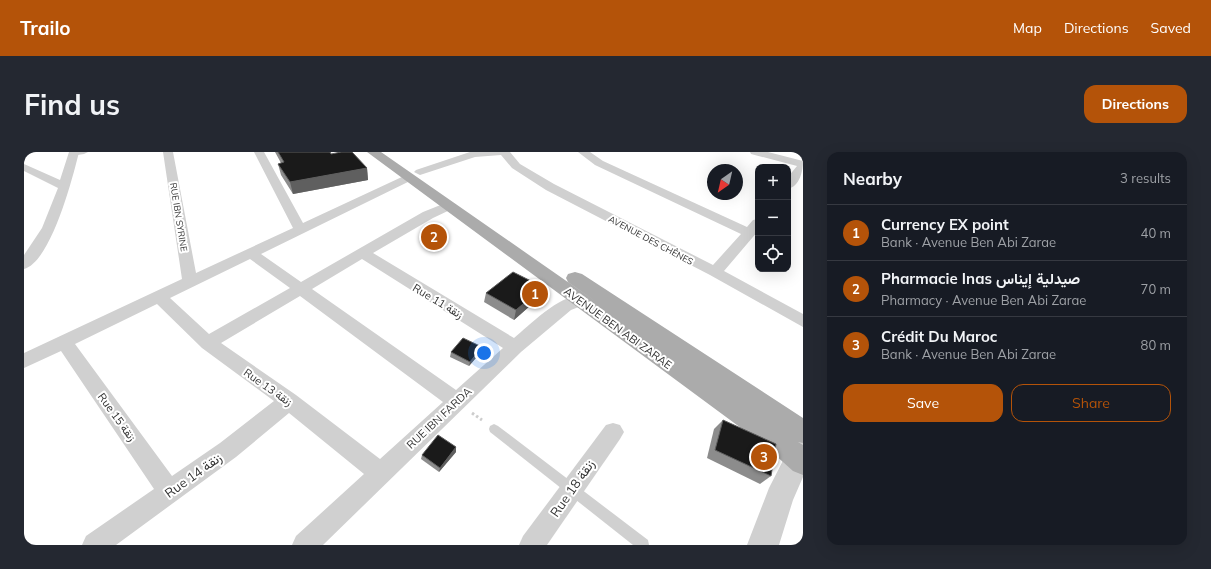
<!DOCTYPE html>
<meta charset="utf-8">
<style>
:root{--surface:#171b24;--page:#242831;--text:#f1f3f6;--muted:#9ea1a6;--line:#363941;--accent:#b45309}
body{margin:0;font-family:Mulish,Vazirmatn,sans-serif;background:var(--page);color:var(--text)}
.controls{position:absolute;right:12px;top:12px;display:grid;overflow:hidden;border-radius:8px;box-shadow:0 4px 16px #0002}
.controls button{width:36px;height:36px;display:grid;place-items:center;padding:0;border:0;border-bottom:1px solid var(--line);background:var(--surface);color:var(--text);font:20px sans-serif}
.compass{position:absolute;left:683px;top:12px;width:36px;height:36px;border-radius:50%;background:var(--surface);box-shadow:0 4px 16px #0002;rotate:214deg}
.you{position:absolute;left:460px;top:201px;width:14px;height:14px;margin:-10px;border:3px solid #fff;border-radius:50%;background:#1a73e8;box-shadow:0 0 0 6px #1a73e833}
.badge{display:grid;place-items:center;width:26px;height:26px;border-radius:50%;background:var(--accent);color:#fff;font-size:13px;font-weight:700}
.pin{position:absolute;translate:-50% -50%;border:2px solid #fff;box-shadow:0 1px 4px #0006}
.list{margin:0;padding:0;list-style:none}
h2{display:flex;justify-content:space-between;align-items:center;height:52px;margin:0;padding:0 16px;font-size:17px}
h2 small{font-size:13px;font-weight:400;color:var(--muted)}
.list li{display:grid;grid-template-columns:26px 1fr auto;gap:12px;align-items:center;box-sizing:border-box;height:56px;padding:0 16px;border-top:1px solid var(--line)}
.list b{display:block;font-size:15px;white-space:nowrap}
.list p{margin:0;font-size:13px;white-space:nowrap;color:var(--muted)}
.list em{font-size:13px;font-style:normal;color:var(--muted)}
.actions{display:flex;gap:8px;padding:12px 16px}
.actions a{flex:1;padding:9px 0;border:1px solid var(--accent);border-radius:12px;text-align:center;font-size:14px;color:var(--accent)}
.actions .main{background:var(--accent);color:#fff}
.icon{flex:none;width:22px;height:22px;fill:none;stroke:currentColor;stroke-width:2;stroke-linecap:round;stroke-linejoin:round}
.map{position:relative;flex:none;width:779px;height:393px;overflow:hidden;border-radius:12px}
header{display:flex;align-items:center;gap:24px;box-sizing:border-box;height:56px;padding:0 20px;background:var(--accent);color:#fff}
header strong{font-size:19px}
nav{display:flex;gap:22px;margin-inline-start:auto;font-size:14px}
.intro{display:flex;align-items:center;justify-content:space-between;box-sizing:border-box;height:96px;padding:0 24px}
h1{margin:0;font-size:28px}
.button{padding:10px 18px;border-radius:12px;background:var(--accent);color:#fff;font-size:14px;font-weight:700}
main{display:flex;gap:24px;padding:0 24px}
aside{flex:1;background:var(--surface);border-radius:12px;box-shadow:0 4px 16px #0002}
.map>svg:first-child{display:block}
</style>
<header>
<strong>Trailo</strong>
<nav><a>Map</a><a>Directions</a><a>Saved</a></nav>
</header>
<div class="intro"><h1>Find us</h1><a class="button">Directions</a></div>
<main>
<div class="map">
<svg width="779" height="393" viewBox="0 0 779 393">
<rect width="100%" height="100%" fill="#fff"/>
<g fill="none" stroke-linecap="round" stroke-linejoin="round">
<path stroke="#cdcdcd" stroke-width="3" stroke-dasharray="2.5 2.5" stroke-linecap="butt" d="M448 261 458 268"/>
<path fill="#d0d0d0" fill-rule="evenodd" d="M470 272 474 274 624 388 625 393H609L466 280 465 277 466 274Z"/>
<path fill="#d0d0d0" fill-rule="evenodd" d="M47 0H64L60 2 47 4Z"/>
<g fill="#d0d0d0" fill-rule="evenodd">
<path d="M45 0H55C49 25 27 110 0 117V103L18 76 34 36 0 19V12L36 28Z"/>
<path d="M139 0H149L172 121 269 76 230 0H240L279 71 380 24H388L390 26 388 28 237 102 277 130 399 60 424 50 430 54 428 57 409 66 349 101 490 186C506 173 540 138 562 144L564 148 562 152 547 158 497 200 299 393H268L272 384 340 322 265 261 212 305 92 393H58L62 384 130 337 37 199 0 216V201L158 127ZM226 107 266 136 185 182 146 146ZM338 107 479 196 432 238 288 137ZM276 144 419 250 356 307 272 243 197 191ZM133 152 178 196 250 249 196 291 148 324 51 192Z"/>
<path d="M446 0H486L496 12 530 32 689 113 717 82 571 13 554 0H566L579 9 723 75 729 68 734 67V79L700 119 779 162V175L686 123 522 38 488 16 477 3 451 5 396 23 390 20 392 18Z"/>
<path d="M726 0H744L779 9C779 19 776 34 764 37V25L773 14 727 2Z"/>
<path d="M589 271 596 273 600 280 596 287 523 393H495L499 384 582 273Z"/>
</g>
<path fill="#d0d0d0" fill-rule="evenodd" d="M779 283V325L769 348 755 393H723L745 336 770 287Z"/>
<path fill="#ababab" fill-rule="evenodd" d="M343 0H357L574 151 544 130 542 126 544 122 551 120 558 122 779 266V291L774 290 779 293V323L769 319 740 293Z"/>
</g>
<g fill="#8c8c8c">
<path d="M251 0H306L307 2 343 16 344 28 269 42 257 23 254 12 257 11Z"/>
<path d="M519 135 516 145 490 168 460 150 462 141Z"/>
<path d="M427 200H457L445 214 426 205Z"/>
<path d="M699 268 747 324 736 332 683 306 690 277Z"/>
<path d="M432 295V300L415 320 397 307 398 303Z"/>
</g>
<g fill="#5f5f5f">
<path d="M343 16 344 28 269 42 266 30Z"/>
<path d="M519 135 516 145 490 168 492 158Z"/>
<path d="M458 195 457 200 445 214 446 210Z"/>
<path d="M432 295V300L415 320 416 316Z"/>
</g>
<g fill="#1a1a1a" stroke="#5f5f5f">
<path d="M254 0H306L307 2 317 0H328L343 16 266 30 254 12 260 10Z"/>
<path d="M489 120 519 135 492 158 462 141Z"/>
<path d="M439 186 458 195 446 210 427 200Z"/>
<path d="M699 268 752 292 747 324 691 298Z"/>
<path d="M414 283 432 295 416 316 398 303Z"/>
</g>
<g text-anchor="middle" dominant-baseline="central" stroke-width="4" stroke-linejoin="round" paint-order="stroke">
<g font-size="9" fill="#333" stroke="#fff">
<text transform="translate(155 65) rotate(81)">RUE IBN SYRINE</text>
<text transform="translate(627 88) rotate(28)">AVENUE DES CHÊNES</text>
</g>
<g font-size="11" fill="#333" stroke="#fff">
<text transform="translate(414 149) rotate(31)">Rue 11 زنقة</text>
<text transform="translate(594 176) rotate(36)">AVENUE BEN ABI ZARAE</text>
<text transform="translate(244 235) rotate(35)">Rue 13 زنقة</text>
<text transform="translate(93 265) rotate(54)">Rue 15 زنقة</text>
<text transform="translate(415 266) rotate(-43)">RUE IBN FARDA</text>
</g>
<g font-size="13" fill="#333" stroke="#fff">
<text transform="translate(169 323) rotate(-36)">Rue 14 زنقة</text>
<text transform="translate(548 336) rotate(-55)">Rue 18 زنقة</text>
</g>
</g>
</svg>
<div class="controls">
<button>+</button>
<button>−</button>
<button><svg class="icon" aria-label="locate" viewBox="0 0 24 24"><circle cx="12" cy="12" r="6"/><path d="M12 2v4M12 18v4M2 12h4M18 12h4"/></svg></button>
</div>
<svg class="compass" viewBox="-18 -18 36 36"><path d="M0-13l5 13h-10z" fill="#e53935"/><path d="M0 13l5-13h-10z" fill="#9ea1a6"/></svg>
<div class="you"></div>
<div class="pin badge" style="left:511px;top:142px">1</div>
<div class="pin badge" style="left:410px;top:85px">2</div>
<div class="pin badge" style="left:740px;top:305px">3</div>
</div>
<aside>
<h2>Nearby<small>3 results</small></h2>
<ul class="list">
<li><span class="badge">1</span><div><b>Currency EX point</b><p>Bank · Avenue Ben Abi Zarae</p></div><em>40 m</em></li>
<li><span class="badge">2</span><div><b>Pharmacie Inas صيدلية إيناس</b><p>Pharmacy · Avenue Ben Abi Zarae</p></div><em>70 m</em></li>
<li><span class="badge">3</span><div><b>Crédit Du Maroc</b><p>Bank · Avenue Ben Abi Zarae</p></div><em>80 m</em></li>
</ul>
<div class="actions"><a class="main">Save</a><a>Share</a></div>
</aside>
</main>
